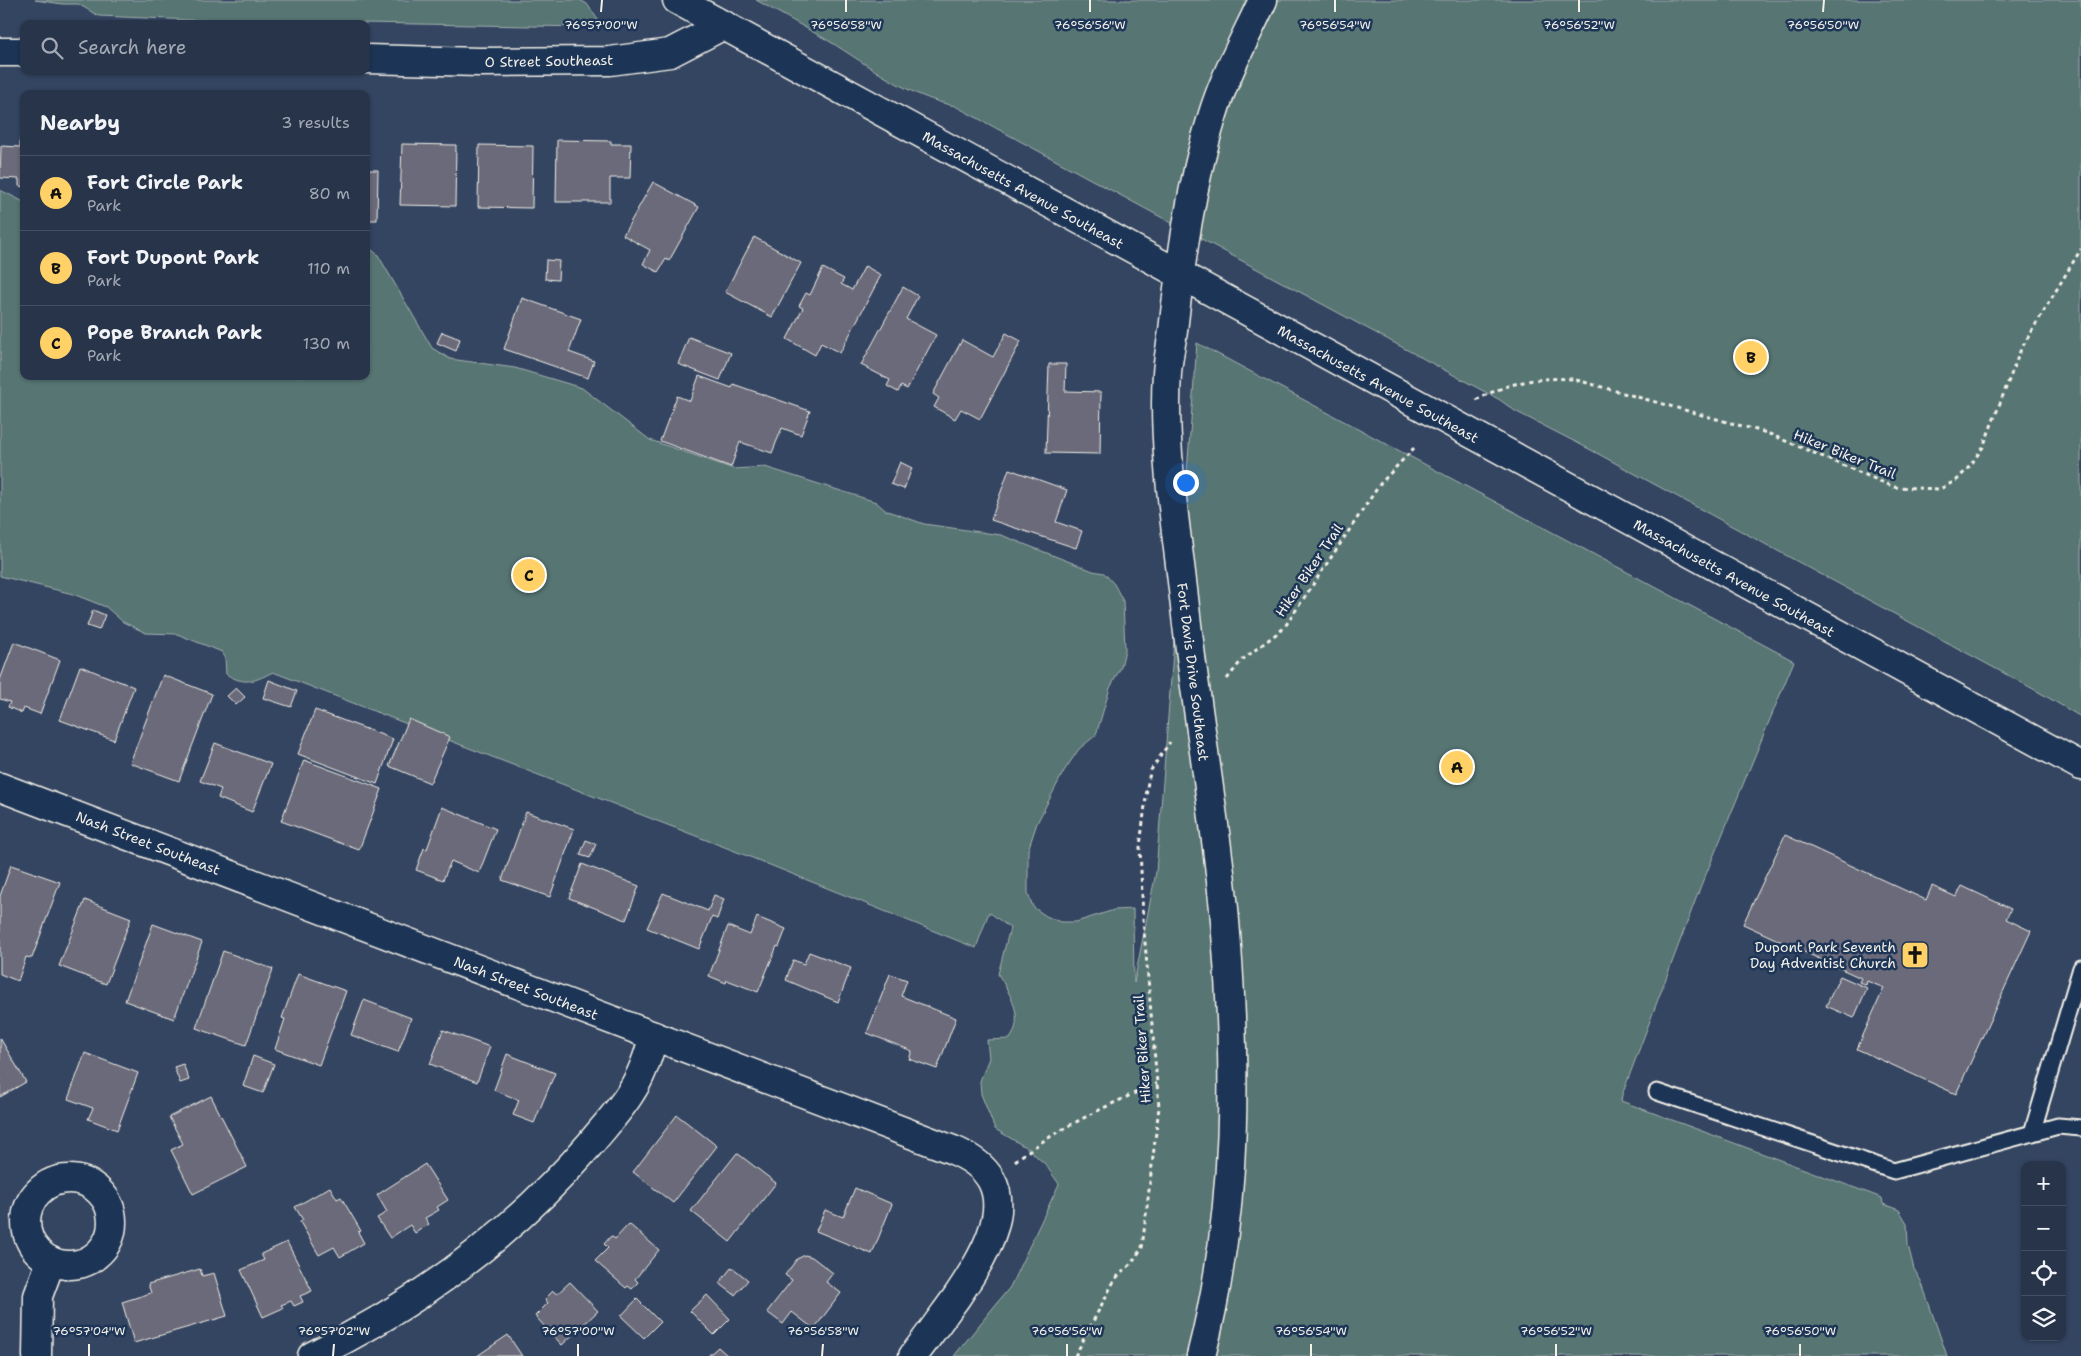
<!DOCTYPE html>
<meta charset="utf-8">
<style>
:root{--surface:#27344a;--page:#2f3c51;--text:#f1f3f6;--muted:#a4aab5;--line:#434f62;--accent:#ffd166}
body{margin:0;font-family:"Shantell Sans",sans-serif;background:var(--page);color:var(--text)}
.controls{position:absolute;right:15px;bottom:15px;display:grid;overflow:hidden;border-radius:10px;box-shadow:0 1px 4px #0004}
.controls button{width:45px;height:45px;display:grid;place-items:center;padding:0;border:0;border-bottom:1px solid var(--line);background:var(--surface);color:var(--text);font:25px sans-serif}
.you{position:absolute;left:1185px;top:482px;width:18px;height:18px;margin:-12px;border:4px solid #fff;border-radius:50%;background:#1a73e8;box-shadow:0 0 0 8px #1a73e833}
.badge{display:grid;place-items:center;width:32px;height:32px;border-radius:50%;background:var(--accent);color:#111;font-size:16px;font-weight:700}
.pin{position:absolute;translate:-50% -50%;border:2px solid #fff;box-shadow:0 1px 5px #0006}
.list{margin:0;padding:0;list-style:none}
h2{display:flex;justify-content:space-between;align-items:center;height:65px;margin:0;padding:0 20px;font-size:21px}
h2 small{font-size:16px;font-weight:400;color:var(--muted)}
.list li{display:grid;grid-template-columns:32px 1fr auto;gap:15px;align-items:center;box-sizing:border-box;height:75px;padding:0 20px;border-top:1px solid var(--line)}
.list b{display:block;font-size:19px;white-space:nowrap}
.list p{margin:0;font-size:16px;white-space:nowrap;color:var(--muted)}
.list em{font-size:16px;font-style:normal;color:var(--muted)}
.icon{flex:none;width:28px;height:28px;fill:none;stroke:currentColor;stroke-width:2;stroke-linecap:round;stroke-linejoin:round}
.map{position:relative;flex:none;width:2081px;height:1356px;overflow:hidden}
.search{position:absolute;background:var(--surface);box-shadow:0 1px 4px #0004;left:20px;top:20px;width:350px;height:55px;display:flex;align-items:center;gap:12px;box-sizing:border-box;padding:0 18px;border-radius:10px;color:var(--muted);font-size:19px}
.panel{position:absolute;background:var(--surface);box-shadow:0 1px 4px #0004;left:20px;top:90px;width:350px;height:290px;border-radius:10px}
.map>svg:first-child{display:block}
</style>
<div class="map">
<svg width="2081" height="1356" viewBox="0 0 2081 1356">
<rect width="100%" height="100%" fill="#344562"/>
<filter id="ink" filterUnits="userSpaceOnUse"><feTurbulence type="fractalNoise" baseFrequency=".02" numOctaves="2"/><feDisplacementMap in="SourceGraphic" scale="10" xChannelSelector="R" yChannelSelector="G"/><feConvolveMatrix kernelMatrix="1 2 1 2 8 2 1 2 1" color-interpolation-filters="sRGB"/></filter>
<g filter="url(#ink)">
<g fill="#567473" stroke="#a5b2ae">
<path d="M35 0H580L587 4 598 20 587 27 193 20 99 16 78 4H63Z"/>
<path d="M756 0H2081V717L2037 691 1591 450 1515 411 1500 400 955 106C907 96 871 67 829 41 805 27 780 14 756 0Z"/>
<path d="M0 190 24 202V376H366V245L378 255 432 348 450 359 515 368 582 388 650 440 734 469 765 467 876 502 885 510 924 524 1001 535 1093 571 1104 573 1114 584 1123 601 1125 650 1121 667 1110 688 1096 735 1079 749 1064 771 1037 823 1028 850V893L1033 907 1046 916 1060 922H1076L1114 910 1133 909 1134 983 1156 872 1197 343 1794 661 1697 896 1622 1095 1621 1101 1882 1198 1883 1204 1899 1210 1907 1223 1908 1245 1914 1269 1921 1281 1947 1356H954L1010 1287 1059 1184 1045 1164 1027 1148 995 1129 981 1094 980 1081 989 1058 987 1040 1010 1039C1025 1017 1010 994 998 974L1010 928 989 912 976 948 745 855 273 672C255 681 245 686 226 674L225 657 222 652 177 634 146 633 123 622 106 607 73 594 0 576Z"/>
</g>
<g fill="#6a6a7a" stroke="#f4f1e8">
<path d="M20 138H24V187L19 186V179L0 178 1 146 20 147Z"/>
<path d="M557 140 611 141V144H631L630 178H610V202H556Z"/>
<path d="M402 144 456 145 455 206 400 205Z"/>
<path d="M479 145 533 146 532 208 478 207Z"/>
<path d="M366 170H378L377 220H366Z"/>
<path d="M653 182 699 207 669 261 666 259 658 272 643 264 650 250 623 235Z"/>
<path d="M754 237 801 263 772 317 725 292Z"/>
<path d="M546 260 559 261 558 280 545 279Z"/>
<path d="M865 266 881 275 840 353 821 343 815 355 787 339 803 308 799 306 806 293 810 295 823 268 844 279 841 284 852 290Z"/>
<path d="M903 287 918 296 906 319 936 335 907 389 901 386 898 392 887 386 890 380 861 365Z"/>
<path d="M522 298 581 319 569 352 594 361 588 378 504 349Z"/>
<path d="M442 332 460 339 456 351 437 343Z"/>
<path d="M1006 333 1021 341 980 419 961 409 955 419 934 407 939 398 933 394 962 340 993 357Z"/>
<path d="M689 337 731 353 720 380 678 364Z"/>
<path d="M1049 364H1066L1065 391 1101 392 1100 454 1046 453Z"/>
<path d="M699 376 732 388 733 384 810 411 801 435 782 428 772 453 740 442 731 467 660 441 677 396 690 401Z"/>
<path d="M900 462 912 468 904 489 891 484Z"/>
<path d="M1009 469 1067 490 1056 522 1082 531 1076 548 991 520Z"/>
<path d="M93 610 105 615 99 630 87 626Z"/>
<path d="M14 642 60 660 40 714 24 708 22 713 8 707 10 702 0 699V680Z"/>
<path d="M80 666 134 687 114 740 60 720Z"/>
<path d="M163 675 212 694 179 781 130 763Z"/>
<path d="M269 680 297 691 291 707 263 698Z"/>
<path d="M236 688 245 697 236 705 227 696Z"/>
<path d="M315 710 393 739 377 784 298 754Z"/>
<path d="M409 719 450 737 430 783 389 766Z"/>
<path d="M215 743 271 764 252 812 218 798 221 789 200 781Z"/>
<path d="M304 760 382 789 359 850 281 821Z"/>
<path d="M442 807 496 829 479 873 451 861 443 880 416 870 424 848 427 849Z"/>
<path d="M526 812 574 829 550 897 502 880Z"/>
<path d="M1785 835 1926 900 1932 886 1956 897 1962 886 2011 909 2006 919 2031 931 1956 1094 1857 1049 1884 988 1867 981 1866 985 1859 982 1861 978 1743 924Z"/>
<path d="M586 840 596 844 590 858 580 855Z"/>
<path d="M582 864 639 886 626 920 569 898Z"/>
<path d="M11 865 60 882 32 958 26 957 18 981 0 974V896Z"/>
<path d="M663 893 708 911 714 895 724 899 717 919 712 917 699 949 647 928Z"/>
<path d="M85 900 131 918 106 984 59 966Z"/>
<path d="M757 917 786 929 779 947 777 946 758 992 727 980 726 983 709 976 728 926 750 935Z"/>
<path d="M153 924 202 942 174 1019 125 1001Z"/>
<path d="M223 951 273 969 246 1045 196 1028Z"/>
<path d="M809 952 851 968 838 1002 786 980 793 960 804 964Z"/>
<path d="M298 974 346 991 319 1065 275 1049 285 1019 282 1018Z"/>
<path d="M890 974 907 980 901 996 956 1018 937 1069 909 1059 912 1051 867 1033Z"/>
<path d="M1840 976 1867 988 1854 1018 1826 1006Z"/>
<path d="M364 1000 411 1018 398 1052 351 1035Z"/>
<path d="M443 1030 490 1047 477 1082 430 1064Z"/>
<path d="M0 1038 26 1082 0 1097Z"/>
<path d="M85 1053 138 1073 117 1130 88 1119 93 1108 68 1099Z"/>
<path d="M507 1054 555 1073 534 1123 513 1115 519 1100 494 1090Z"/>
<path d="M253 1056 274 1064 263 1093 243 1086Z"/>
<path d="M183 1064 189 1080 180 1083 174 1067Z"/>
<path d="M211 1096 247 1167 193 1194 171 1150 183 1144 169 1117Z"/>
<path d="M677 1115 717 1146 673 1203 633 1172Z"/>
<path d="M737 1153 776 1183 730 1242 691 1211Z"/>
<path d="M425 1164 448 1200 437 1207 439 1210 425 1218 429 1224 415 1233 410 1225 390 1238 377 1218 387 1212 377 1195Z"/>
<path d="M330 1187 337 1199 341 1197 361 1231 358 1232 364 1243 340 1257 334 1247 319 1255 300 1222 303 1220 295 1207Z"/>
<path d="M855 1188 892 1204 872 1254 816 1231 825 1210 843 1217Z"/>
<path d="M629 1224 659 1250 635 1279 638 1282 632 1289 628 1286 626 1288 595 1261 608 1248 604 1244 611 1236 615 1239Z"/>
<path d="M287 1242 312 1291 300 1296 303 1302 294 1306 291 1301 281 1305 283 1308 263 1317 241 1270 264 1260 261 1254Z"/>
<path d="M805 1255 812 1257 833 1273 826 1282 841 1293 814 1329 792 1312 783 1324 767 1312 792 1280 785 1275 797 1259Z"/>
<path d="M732 1267 748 1280 735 1295 719 1283Z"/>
<path d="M200 1269 202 1276 214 1273 227 1316 134 1343 122 1302 151 1293 148 1284Z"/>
<path d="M570 1282 598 1311 562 1345 535 1316 548 1303 545 1299 553 1291 557 1294Z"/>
<path d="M707 1295 730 1319 714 1335 690 1311Z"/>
<path d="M637 1299 660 1322 644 1338 621 1316Z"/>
<path d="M508 1335 522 1356H477Z"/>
<path d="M718 1347 728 1356H708Z"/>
</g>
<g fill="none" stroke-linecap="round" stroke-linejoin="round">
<defs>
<g id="lane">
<path d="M1657 1092 1894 1171 2058 1126 2081 1128"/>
<path d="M2032 1133 2081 968"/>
</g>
<g id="street">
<path d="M0 52H24"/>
<path d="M366 59 479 62 610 61 670 53 724 25"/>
<path d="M0 787 953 1150C1031 1182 989 1249 956 1298 942 1317 928 1337 913 1356"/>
<circle cx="69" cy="1222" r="43"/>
<path d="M37 1356 38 1296 51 1261"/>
<path d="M312 1356C418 1304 514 1233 591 1143 604 1127 621 1109 631 1092 642 1075 648 1056 654 1036"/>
</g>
<g id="secondary">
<path d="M677 0 2081 766"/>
<path d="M1201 1356C1239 1210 1237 1059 1224 909 1214 808 1196 708 1185 607 1177 533 1162 447 1167 373 1168 359 1171 345 1173 331 1181 258 1191 184 1213 114 1225 75 1246 37 1263 0"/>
</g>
</defs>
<use href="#lane" stroke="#f4f1e8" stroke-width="19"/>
<use href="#street" stroke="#f4f1e8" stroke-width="31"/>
<use href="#secondary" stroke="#f4f1e8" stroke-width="31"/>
<g stroke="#f4f1e8" stroke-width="3" stroke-dasharray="4 4" stroke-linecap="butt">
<path d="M1476 400C1510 382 1535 377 1573 379L1767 433 1894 487 1940 489 1957 480 1970 466 1983 447 2021 349 2081 249"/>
<path d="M1227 679 1242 660 1284 628 1380 484 1414 448"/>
<path d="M1015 1161C1057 1128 1109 1105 1157 1083"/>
<path d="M1075 1356 1115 1279 1130 1265 1142 1248 1159 1107 1143 919 1140 846 1148 781 1151 770 1170 742"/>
</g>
<use href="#lane" stroke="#1d3557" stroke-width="15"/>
<use href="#street" stroke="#1d3557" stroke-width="28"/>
<use href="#secondary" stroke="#1d3557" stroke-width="28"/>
</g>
</g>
<path fill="none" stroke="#f4f1e8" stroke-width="2" d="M601 12 602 0M846 12V0M1090 12V0M1335 12V0M1579 12V0M1823 12 1824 0M89 1356V1344M333 1356 334 1344M578 1356V1344M822 1356 823 1344M1067 1356V1344M1311 1356V1344M1556 1356V1344M1800 1356V1344"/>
<defs>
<symbol id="church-square" viewBox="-11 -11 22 22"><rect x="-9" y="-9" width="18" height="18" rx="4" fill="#ffd166" stroke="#1d3557"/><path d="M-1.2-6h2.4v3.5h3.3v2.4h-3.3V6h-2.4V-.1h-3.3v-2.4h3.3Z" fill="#111"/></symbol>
</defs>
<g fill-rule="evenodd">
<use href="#church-square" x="1899" y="939" width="32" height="32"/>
</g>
<g text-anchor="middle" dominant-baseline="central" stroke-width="5" stroke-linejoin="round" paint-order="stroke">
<g font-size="14" fill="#f4f1e8" stroke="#1d3557">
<text transform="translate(549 61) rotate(-1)">O Street Southeast</text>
<text transform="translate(1023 190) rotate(29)">Massachusetts Avenue Southeast</text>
<text transform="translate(1378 384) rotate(29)">Massachusetts Avenue Southeast</text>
<text transform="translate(1845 454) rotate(22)">Hiker Biker Trail</text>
<text transform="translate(1309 570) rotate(-56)">Hiker Biker Trail</text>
<text transform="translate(1734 578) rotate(29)">Massachusetts Avenue Southeast</text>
<text transform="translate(1193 672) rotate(83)">Fort Davis Drive Southeast</text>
<text transform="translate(148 843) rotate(21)">Nash Street Southeast</text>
<text transform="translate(526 988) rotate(21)">Nash Street Southeast</text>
<text transform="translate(1142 1049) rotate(-94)">Hiker Biker Trail</text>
</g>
<g font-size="14" fill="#f4f1e8" stroke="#1d3557" text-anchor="end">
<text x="1896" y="947">Dupont Park Seventh<tspan x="1896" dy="16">Day Adventist Church</tspan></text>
</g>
</g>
<g font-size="12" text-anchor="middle" fill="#f4f1e8" stroke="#1d3557" stroke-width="5" stroke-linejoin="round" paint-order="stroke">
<text x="601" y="29">76°57'00"W</text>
<text x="846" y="29">76°56'58"W</text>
<text x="1090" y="29">76°56'56"W</text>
<text x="1335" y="29">76°56'54"W</text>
<text x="1579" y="29">76°56'52"W</text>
<text x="1823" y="29">76°56'50"W</text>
<text x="89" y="1335">76°57'04"W</text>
<text x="334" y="1335">76°57'02"W</text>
<text x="578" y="1335">76°57'00"W</text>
<text x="823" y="1335">76°56'58"W</text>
<text x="1067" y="1335">76°56'56"W</text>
<text x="1311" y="1335">76°56'54"W</text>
<text x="1556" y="1335">76°56'52"W</text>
<text x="1800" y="1335">76°56'50"W</text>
</g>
</svg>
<div class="controls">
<button>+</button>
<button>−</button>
<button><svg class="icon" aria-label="locate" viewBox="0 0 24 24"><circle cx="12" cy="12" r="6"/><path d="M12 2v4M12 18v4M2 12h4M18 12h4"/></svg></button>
<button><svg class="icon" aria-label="layers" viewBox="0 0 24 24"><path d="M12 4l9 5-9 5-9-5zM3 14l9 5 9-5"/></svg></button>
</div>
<div class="you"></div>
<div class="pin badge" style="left:1457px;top:767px">A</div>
<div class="pin badge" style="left:1751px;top:357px">B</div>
<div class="pin badge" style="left:529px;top:575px">C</div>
<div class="search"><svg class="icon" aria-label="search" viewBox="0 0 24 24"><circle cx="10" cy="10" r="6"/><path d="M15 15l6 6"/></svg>Search here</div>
<section class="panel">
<h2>Nearby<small>3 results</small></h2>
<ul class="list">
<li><span class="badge">A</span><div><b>Fort Circle Park</b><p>Park</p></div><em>80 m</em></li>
<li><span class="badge">B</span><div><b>Fort Dupont Park</b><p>Park</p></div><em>110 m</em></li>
<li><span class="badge">C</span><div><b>Pope Branch Park</b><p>Park</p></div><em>130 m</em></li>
</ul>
</section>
</div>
